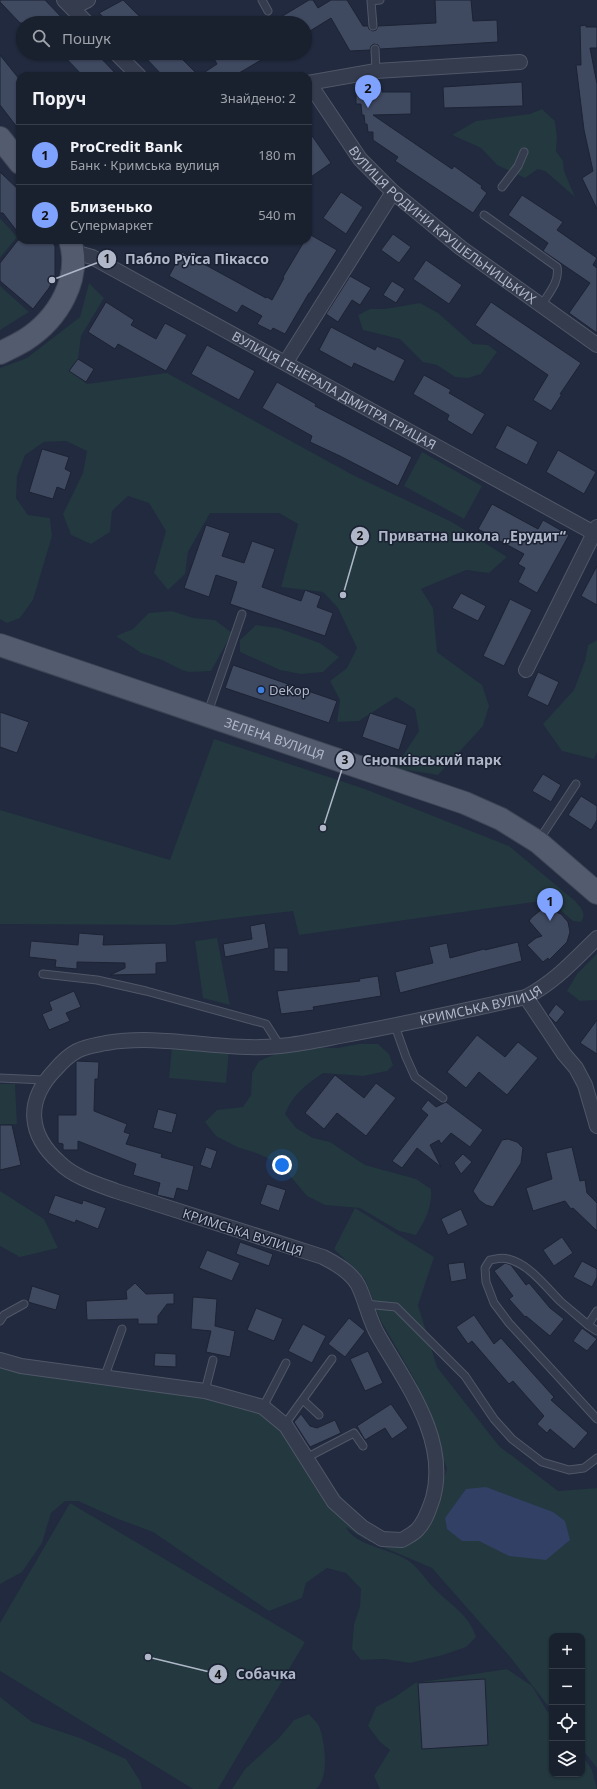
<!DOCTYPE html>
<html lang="uk">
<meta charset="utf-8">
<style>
:root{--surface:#19202e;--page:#222836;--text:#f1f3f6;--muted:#9fa3aa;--line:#373e4a;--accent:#80a2ff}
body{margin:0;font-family:"Noto Sans",sans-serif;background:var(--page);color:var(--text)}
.controls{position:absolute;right:12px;bottom:12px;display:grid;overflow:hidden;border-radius:8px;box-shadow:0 1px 3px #0004}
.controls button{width:36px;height:36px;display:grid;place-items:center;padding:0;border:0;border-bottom:1px solid var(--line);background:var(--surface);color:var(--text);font:20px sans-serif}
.you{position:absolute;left:282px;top:1165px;width:14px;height:14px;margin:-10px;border:3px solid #fff;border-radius:50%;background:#1a73e8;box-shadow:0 0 0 6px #1a73e833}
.badge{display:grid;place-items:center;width:26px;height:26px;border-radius:50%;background:var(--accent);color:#111;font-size:13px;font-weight:700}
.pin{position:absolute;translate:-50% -33px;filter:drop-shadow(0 1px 2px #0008)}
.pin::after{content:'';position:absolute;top:21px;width:14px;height:12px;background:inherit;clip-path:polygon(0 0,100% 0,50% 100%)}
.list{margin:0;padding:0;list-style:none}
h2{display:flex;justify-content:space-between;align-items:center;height:52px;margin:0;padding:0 16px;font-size:17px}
h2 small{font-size:13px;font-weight:400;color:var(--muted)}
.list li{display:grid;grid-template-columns:26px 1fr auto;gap:12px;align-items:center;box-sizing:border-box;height:60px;padding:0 16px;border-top:1px solid var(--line)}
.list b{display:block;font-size:15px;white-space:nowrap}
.list p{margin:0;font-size:13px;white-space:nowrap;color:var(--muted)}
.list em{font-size:13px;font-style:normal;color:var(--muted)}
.icon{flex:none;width:22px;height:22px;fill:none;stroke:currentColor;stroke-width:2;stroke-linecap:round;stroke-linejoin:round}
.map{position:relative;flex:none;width:597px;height:1789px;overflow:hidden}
.search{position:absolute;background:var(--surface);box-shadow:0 1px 3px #0004;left:16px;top:16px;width:296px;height:44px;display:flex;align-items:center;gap:10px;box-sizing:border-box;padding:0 14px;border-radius:22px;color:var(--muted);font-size:15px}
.panel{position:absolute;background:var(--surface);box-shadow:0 1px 3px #0004;left:16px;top:72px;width:296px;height:172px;border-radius:12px}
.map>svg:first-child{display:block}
</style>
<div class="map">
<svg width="597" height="1789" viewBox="0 0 597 1789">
<rect width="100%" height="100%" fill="#212a3e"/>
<g fill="#23383f">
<path d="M542 109 555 121 557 137 556 151 563 161 564 171 575 197 545 171 538 169 525 178 497 165 481 148 452 135 476 121 530 114Z"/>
<path d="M0 218 17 237 0 258Z"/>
<path d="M89 283 104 298 81 336 78 359 70 371 87 384 167 373 353 475 452 522 507 557 489 573 466 570 421 589 433 608 437 652 482 685 489 706 483 726 438 775 395 768 419 731 415 709 396 697 359 721 337 722 340 700 330 681 347 668 357 648 338 608 323 592 281 587 298 524 279 513H210L188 552 185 574 168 590 154 573 166 531 149 503 128 496 112 511 110 532 91 544 71 535 63 514 83 473 87 451 66 441 44 442 25 455 17 476 16 498 28 515 50 518 52 536 33 600 20 618 7 623 0 619V368L27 358 80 317Z"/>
<path d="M0 286 29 312 0 330Z"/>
<path d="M420 303 438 313 473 344 488 345 497 352 481 374 468 378 455 377 437 365 423 362 400 339 363 330 358 315 370 309H385Z"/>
<path d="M422 452 482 486 464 519 404 486Z"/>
<path d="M172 611 193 618 215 620 232 633 211 671 189 672 182 670 162 660 141 653 116 636 133 629 149 613Z"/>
<path d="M256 625 278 628 320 643 339 657 323 672 301 674 280 670 240 652V640Z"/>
<path d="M597 640V752L594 759 562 751 543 724 574 690 585 661 588 645Z"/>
<path d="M214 739 365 789 509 846 575 901C581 908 587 913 581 922L573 921 559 909 534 902 299 935 293 911 174 925 0 924V810L170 860Z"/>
<path d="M217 938 230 1005 203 998 195 941Z"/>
<path d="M597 954V1000L580 1001 567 991 577 974Z"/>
<path d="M359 1044H378L389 1054 393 1065 387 1071 363 1076 323 1073C307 1084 292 1095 285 1114L296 1128 313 1138 330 1142 365 1165 416 1179 431 1189C432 1207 426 1220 416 1235L399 1231 360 1208 325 1205 307 1196 280 1164 259 1154 237 1147 216 1136 205 1122 217 1110 243 1107 251 1095 252 1073 259 1061 275 1054 305 1048H338Z"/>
<path d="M172 1046 229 1051 226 1083 169 1078Z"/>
<path d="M0 1084H15L17 1124 0 1125Z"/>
<path d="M0 1191 44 1219 58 1248 20 1257 0 1246Z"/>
<path d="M355 1208 434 1257 418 1305 437 1367 499 1446 558 1491 597 1488V1768L582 1749V1636H552V1711L511 1658 432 1568 364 1539 346 1527C356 1547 392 1548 410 1562 421 1570 427 1582 437 1591 452 1606 470 1616 476 1637L466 1647 443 1655 410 1663 385 1659 361 1660 352 1649 354 1624 360 1606 361 1589 346 1573 327 1568 306 1583 302 1598 269 1611 153 1532 118 1519 78 1501H65L51 1513 42 1543 22 1572 0 1584V1356L252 1399C261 1403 279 1409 285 1416 317 1449 344 1531 399 1533 407 1533 416 1531 424 1530L434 1508 447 1469 416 1382 381 1321 365 1279 334 1249Z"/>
<path d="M70 1503 305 1642 218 1789H193L0 1671V1623Z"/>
<path d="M507 1669 532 1686 547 1711 552 1716V1774H582V1755L592 1770 597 1789H380L374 1776 390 1750 380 1742 368 1726 376 1707 395 1697 415 1683Z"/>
<path d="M0 1697 32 1722 80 1738 126 1759 140 1781 142 1789H0Z"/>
<path d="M309 1714C312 1718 317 1722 319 1726 325 1741 330 1778 316 1789H232L246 1768 279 1738 294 1720Z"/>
</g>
<path fill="#314064" d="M486 1487 553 1512 565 1521 570 1540 546 1560 509 1556 479 1541H462L447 1529 445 1518 466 1489Z"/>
<g fill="#3f4960" stroke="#1c2334">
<path d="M0 0H45L67 23H20L0 2Z"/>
<path d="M123 0 135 12 147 23H110L99 13Z"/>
<path d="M309 0H313L318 8 331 0H347L363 26H368L369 29 373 31 376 30 378 26 436 23 435 0H471L473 21 497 20 498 42 380 49 378 45 374 44 371 46 370 50 350 51 331 18 305 34V23H271Z"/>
<path d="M586 25V27H597V48H590L597 84V209L582 178 593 171 584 130 576 65H581L580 26Z"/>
<path d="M61 53H96L118 76H83Z"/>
<path d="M141 53H176L199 76 217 64 213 57 220 53H273L234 76H163Z"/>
<path d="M0 55 20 80V131L0 105Z"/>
<path d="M522 82 523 106 444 108 443 87Z"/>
<path d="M367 89H382V92H411V114L373 115 452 169 454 166 482 186 481 188 487 193 473 213 395 161 398 157 373 140V132H368L367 124H365L364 115H362L361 104H356V94H367Z"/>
<path d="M308 130 331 163 308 179Z"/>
<path d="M0 172 20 191V235L3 213H0Z"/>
<path d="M341 192 363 207 346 234 323 218Z"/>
<path d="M522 195 563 222 557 230 597 258 593 265 597 268V333L569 313 590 283 543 251 548 243 508 215Z"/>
<path d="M309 234 337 250 310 293H309L285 334 273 328 271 331 257 324 262 316 242 305 237 313 169 276 182 252 266 298 267 297 272 300 284 278 283 277 305 240H308Z"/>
<path d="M393 234 411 247 399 263 381 250Z"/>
<path d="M18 240H51L55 246V276L49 288 33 309 0 281V263Z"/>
<path d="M426 260 462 285 449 304 413 279Z"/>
<path d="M350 276 371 288 360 305 352 300 338 322 326 314Z"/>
<path d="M392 281 405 289 396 303 383 295Z"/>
<path d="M106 302 134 320 131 325 156 339 165 323 187 335 166 371 118 344 115 349 88 332Z"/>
<path d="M491 302 581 363 560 394H562L551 411 533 400 548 375 475 325Z"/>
<path d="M331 327 375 350 377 346 405 360 394 382 354 363 352 368 319 350Z"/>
<path d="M207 345 255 371 239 400 191 374Z"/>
<path d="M78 359 94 369 86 382 69 371Z"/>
<path d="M424 375 451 390 449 393 485 414 472 435 447 420 449 415 413 394Z"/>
<path d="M277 382 316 404 315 406 412 457 398 486 340 456 310 442 312 436 262 408Z"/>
<path d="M507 425 538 442 527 465 495 448Z"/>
<path d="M42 449 69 457 65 469 71 472 65 490 57 487 53 499 29 492Z"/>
<path d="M558 450 596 472 584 494 546 472Z"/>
<path d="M492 504 538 529 543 520 569 535 537 593 518 582 525 568 518 564 524 554 478 529Z"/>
<path d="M206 525 230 533 222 556 244 563 252 541 275 549 262 587 301 601 305 590 321 596 317 607 333 613 325 636 230 604 237 582 216 575 209 597 184 588Z"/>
<path d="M597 566V605L581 596Z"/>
<path d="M461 593 486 606 478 621 452 608Z"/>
<path d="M510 599 532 610 504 666 483 656Z"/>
<path d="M233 665 337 701 329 723 225 688Z"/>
<path d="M538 672 559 682 548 706 527 696Z"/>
<path d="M0 712 29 722 17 753 0 747Z"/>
<path d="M370 713 407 725 399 750 362 737Z"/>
<path d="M543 774 561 785 551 802 532 791Z"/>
<path d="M581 796 597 806V820L591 830 568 815Z"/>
<path d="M541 910H551L561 914 568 922 570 932 567 942 549 960 548 958 543 962 527 945 536 938 542 936 529 921 532 917Z"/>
<path d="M265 923 269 948 225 957 223 944 252 939 250 926Z"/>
<path d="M79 933 104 935 103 945 166 943 167 962 156 963V974L110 975 125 968V963L77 962V969L55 967 56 960 29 957 31 941 78 945Z"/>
<path d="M518 942 522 961 400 993 395 972 433 963 429 947 447 943 450 958 484 949 485 950Z"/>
<path d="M274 948H288V972L274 971Z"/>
<path d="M378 976 381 996 313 1007 314 1010 281 1014 277 991 360 981 359 979Z"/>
<path d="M74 991 81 1007 66 1013 70 1021 49 1030 42 1014 52 1010 49 1002Z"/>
<path d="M556 1004 565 1012 556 1023 548 1015Z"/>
<path d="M597 1020V1054L580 1043Z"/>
<path d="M477 1035 505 1057 518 1042 538 1058 507 1095 479 1072 466 1088 447 1072Z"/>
<path d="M76 1061 99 1062 98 1079H95L94 1111 127 1124 124 1132 130 1134 126 1144 162 1154 161 1157 194 1166 188 1191 177 1188 174 1199 157 1195 160 1183 133 1175 136 1164 78 1141V1150H63V1144L58 1143V1115H76Z"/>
<path d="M335 1075 364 1098 376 1083 396 1098 366 1136 337 1113 324 1129 305 1113Z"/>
<path d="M428 1100 436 1107 446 1102 483 1130 470 1147 451 1133 441 1144 439 1140 430 1145 441 1167 417 1148 402 1168 392 1161 428 1115 421 1109Z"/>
<path d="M158 1109 177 1114 172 1133 153 1128Z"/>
<path d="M0 1125H12L21 1165 0 1170Z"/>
<path d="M508 1139 517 1142 523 1148 521 1163 493 1207 486 1205 479 1200 473 1191 502 1140Z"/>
<path d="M206 1147 217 1151 211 1169 200 1165Z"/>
<path d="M572 1147 580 1181 585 1180 587 1193 597 1203V1231L573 1208 571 1209 565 1201 533 1211 526 1188 552 1179 546 1153Z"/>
<path d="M463 1154 472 1162 461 1174 454 1163Z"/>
<path d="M267 1184 286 1190 279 1211 260 1204Z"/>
<path d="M55 1195 82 1204 83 1200 106 1208 98 1229 76 1220 75 1223 48 1213Z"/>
<path d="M461 1209 468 1225 448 1235 441 1219Z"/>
<path d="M562 1237 573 1253 554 1266 543 1250Z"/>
<path d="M240 1242 273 1254 269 1266 236 1254Z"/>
<path d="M207 1250 240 1263 232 1281 199 1268Z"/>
<path d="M582 1261 597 1269V1277L592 1287 573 1277Z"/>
<path d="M464 1262 467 1279 451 1282 448 1264Z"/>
<path d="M505 1263 511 1265 526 1285 529 1283 550 1308 564 1319 550 1336 526 1316 525 1317 509 1299 513 1296 494 1271Z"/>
<path d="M135 1283 146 1294 174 1293V1304H167L158 1316V1324H138V1319L87 1320 86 1301 127 1299 126 1291Z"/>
<path d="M32 1286 60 1295 56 1310 28 1302Z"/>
<path d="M193 1297 217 1299 215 1326 235 1331 230 1357 206 1352 211 1331 191 1329Z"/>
<path d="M256 1308 283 1319 274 1341 247 1330Z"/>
<path d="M474 1315 494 1344 501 1338 554 1397 551 1400 588 1433 574 1449 550 1429 547 1433 537 1424 544 1416 513 1381 509 1384 472 1341 468 1344 456 1327Z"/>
<path d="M349 1318 365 1331 345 1357 328 1344Z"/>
<path d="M303 1324 326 1336 312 1363 288 1351Z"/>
<path d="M582 1328 597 1339 587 1351 573 1341Z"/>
<path d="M368 1351 383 1383 365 1391 350 1359Z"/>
<path d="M155 1353 176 1354V1367L154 1366Z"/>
<path d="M391 1404 408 1428 392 1439 385 1428 365 1440 357 1426Z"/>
<path d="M301 1414 310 1426 317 1428 335 1420 341 1433 310 1447 294 1422Z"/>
<path d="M485 1679 488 1745 422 1749 418 1683Z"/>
</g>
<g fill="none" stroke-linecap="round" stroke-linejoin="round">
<defs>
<g id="service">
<path d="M262 0 268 11"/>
<path d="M373 26 371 1 380 0"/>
<path d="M375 49 376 71"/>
<path d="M502 187 518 166 524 152"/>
<path d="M484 215 557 267C560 282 548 294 541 306"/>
<path d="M208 712 242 614"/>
<path d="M539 840 576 784"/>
<path d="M43 974 97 980 146 991 266 1024 280 1046"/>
<path d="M395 1026 406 1057 415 1077 443 1098"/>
<path d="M0 1078 44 1080"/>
<path d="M365 1304 396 1307 465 1376 494 1419 512 1439 542 1462 569 1470 584 1468 597 1458"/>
<path d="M597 1311 588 1325C579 1317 569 1309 560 1301 545 1286 529 1264 508 1259 502 1257 496 1259 490 1260L485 1268 486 1282 494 1303 509 1323 597 1419"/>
<path d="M0 1321 4 1315 24 1304"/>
<path d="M588 1325 597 1331"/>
<path d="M104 1378 122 1329"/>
<path d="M205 1391 213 1360"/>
<path d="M303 1400 319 1415"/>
<path d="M263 1407 286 1363"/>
<path d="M285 1424 332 1359"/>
<path d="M306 1458 354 1433 363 1446"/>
</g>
<g id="minor">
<path d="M64 0 87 23"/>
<path d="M72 8 88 0"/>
<path d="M116 53 139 76"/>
<path d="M308 83 376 71 520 62"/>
<path id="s1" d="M309 83 360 159 393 192 461 248 597 345"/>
<path id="s2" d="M74 252 92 257 594 533"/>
<path d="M286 362 393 192"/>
<path d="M526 670 597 527"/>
<path d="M526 997 564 1054 576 1068 585 1085 597 1126"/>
<path id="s3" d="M0 1360 21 1366 205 1391 263 1407 286 1426 334 1502 362 1527 382 1539 402 1540C407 1537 413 1534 417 1530 426 1521 429 1509 433 1498 449 1439 406 1384 378 1335 369 1320 366 1301 358 1285 351 1272 335 1263 323 1257L116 1191C97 1184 74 1177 60 1163 28 1135 25 1101 55 1070 61 1063 69 1055 77 1051 86 1046 97 1045 106 1043 164 1033 222 1052 280 1046 302 1044 324 1039 345 1035 406 1024 466 1010 526 997 556 981 573 961 597 938"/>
</g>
<g id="primary">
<path d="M0 138 20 163"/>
<path d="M0 353C8 349 17 345 25 340 58 319 82 279 70 240"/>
<path id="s4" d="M0 645 465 803 501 819 538 842 597 893"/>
</g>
</defs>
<use href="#service" stroke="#505768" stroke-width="9"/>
<use href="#minor" stroke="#505768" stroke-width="16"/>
<use href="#primary" stroke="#3e4556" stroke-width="24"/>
<use href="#service" stroke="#353c4e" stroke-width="7"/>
<use href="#minor" stroke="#353c4e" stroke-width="14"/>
<use href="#primary" stroke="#535b6e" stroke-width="22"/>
</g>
<circle fill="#3f7fe0" stroke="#1a2132" stroke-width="1.5" cx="261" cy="690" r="4"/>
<g text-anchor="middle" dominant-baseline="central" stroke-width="3" stroke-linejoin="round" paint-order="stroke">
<g font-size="13" fill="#b0b7c9" stroke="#1a2132">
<text stroke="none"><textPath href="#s1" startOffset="197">ВУЛИЦЯ РОДИНИ КРУШЕЛЬНИЦЬКИХ</textPath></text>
<text stroke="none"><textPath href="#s2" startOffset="295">ВУЛИЦЯ ГЕНЕРАЛА ДМИТРА ГРИЦАЯ</textPath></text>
<text stroke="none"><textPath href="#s4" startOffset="290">ЗЕЛЕНА ВУЛИЦЯ</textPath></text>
<text stroke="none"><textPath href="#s3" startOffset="1625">КРИМСЬКА ВУЛИЦЯ</textPath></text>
<text transform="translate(243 1232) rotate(18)">КРИМСЬКА ВУЛИЦЯ</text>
</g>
<g font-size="13" fill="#b0b7c9" stroke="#1a2132" text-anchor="start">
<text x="269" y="690">DeKop</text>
</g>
</g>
<path fill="none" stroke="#b0b7c9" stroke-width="1.5" d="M52 280L107 259M343 595L360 536M323 828L345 760M148 1657L218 1674"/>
<g fill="#b0b7c9" stroke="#1a2132" stroke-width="1.5">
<circle cx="52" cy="280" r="4"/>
<circle cx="343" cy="595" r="4"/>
<circle cx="323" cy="828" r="4"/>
<circle cx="148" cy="1657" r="4"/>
<circle cx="107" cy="259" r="10"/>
<circle cx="360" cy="536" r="10"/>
<circle cx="345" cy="760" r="10"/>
<circle cx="218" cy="1674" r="10"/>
</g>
<g font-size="12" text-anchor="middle" font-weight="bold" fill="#111">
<text x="107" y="263">1</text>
<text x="360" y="540">2</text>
<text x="345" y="764">3</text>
<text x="218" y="1679">4</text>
</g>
<g font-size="14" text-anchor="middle" font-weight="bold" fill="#b0b7c9" stroke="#1a2132" stroke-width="3" stroke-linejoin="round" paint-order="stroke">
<text x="197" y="264">Пабло Руїса Пікассо</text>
<text x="472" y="541">Приватна школа „Ерудит“</text>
<text x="432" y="765">Снопківський парк</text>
<text x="266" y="1679">Собачка</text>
</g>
</svg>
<div class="controls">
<button>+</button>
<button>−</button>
<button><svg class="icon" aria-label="locate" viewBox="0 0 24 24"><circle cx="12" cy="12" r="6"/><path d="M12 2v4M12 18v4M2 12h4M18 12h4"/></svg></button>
<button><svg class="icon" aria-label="layers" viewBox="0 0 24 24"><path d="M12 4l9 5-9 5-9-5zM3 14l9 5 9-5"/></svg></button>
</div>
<div class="you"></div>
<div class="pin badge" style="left:550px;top:921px">1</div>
<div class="pin badge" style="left:368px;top:108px">2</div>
<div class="search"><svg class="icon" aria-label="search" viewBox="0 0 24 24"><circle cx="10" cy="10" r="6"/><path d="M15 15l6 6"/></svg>Пошук</div>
<section class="panel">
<h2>Поруч<small>Знайдено: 2</small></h2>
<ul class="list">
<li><span class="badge">1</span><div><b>ProCredit Bank</b><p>Банк · Кримська вулиця</p></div><em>180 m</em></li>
<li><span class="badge">2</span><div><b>Близенько</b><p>Супермаркет</p></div><em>540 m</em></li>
</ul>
</section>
</div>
